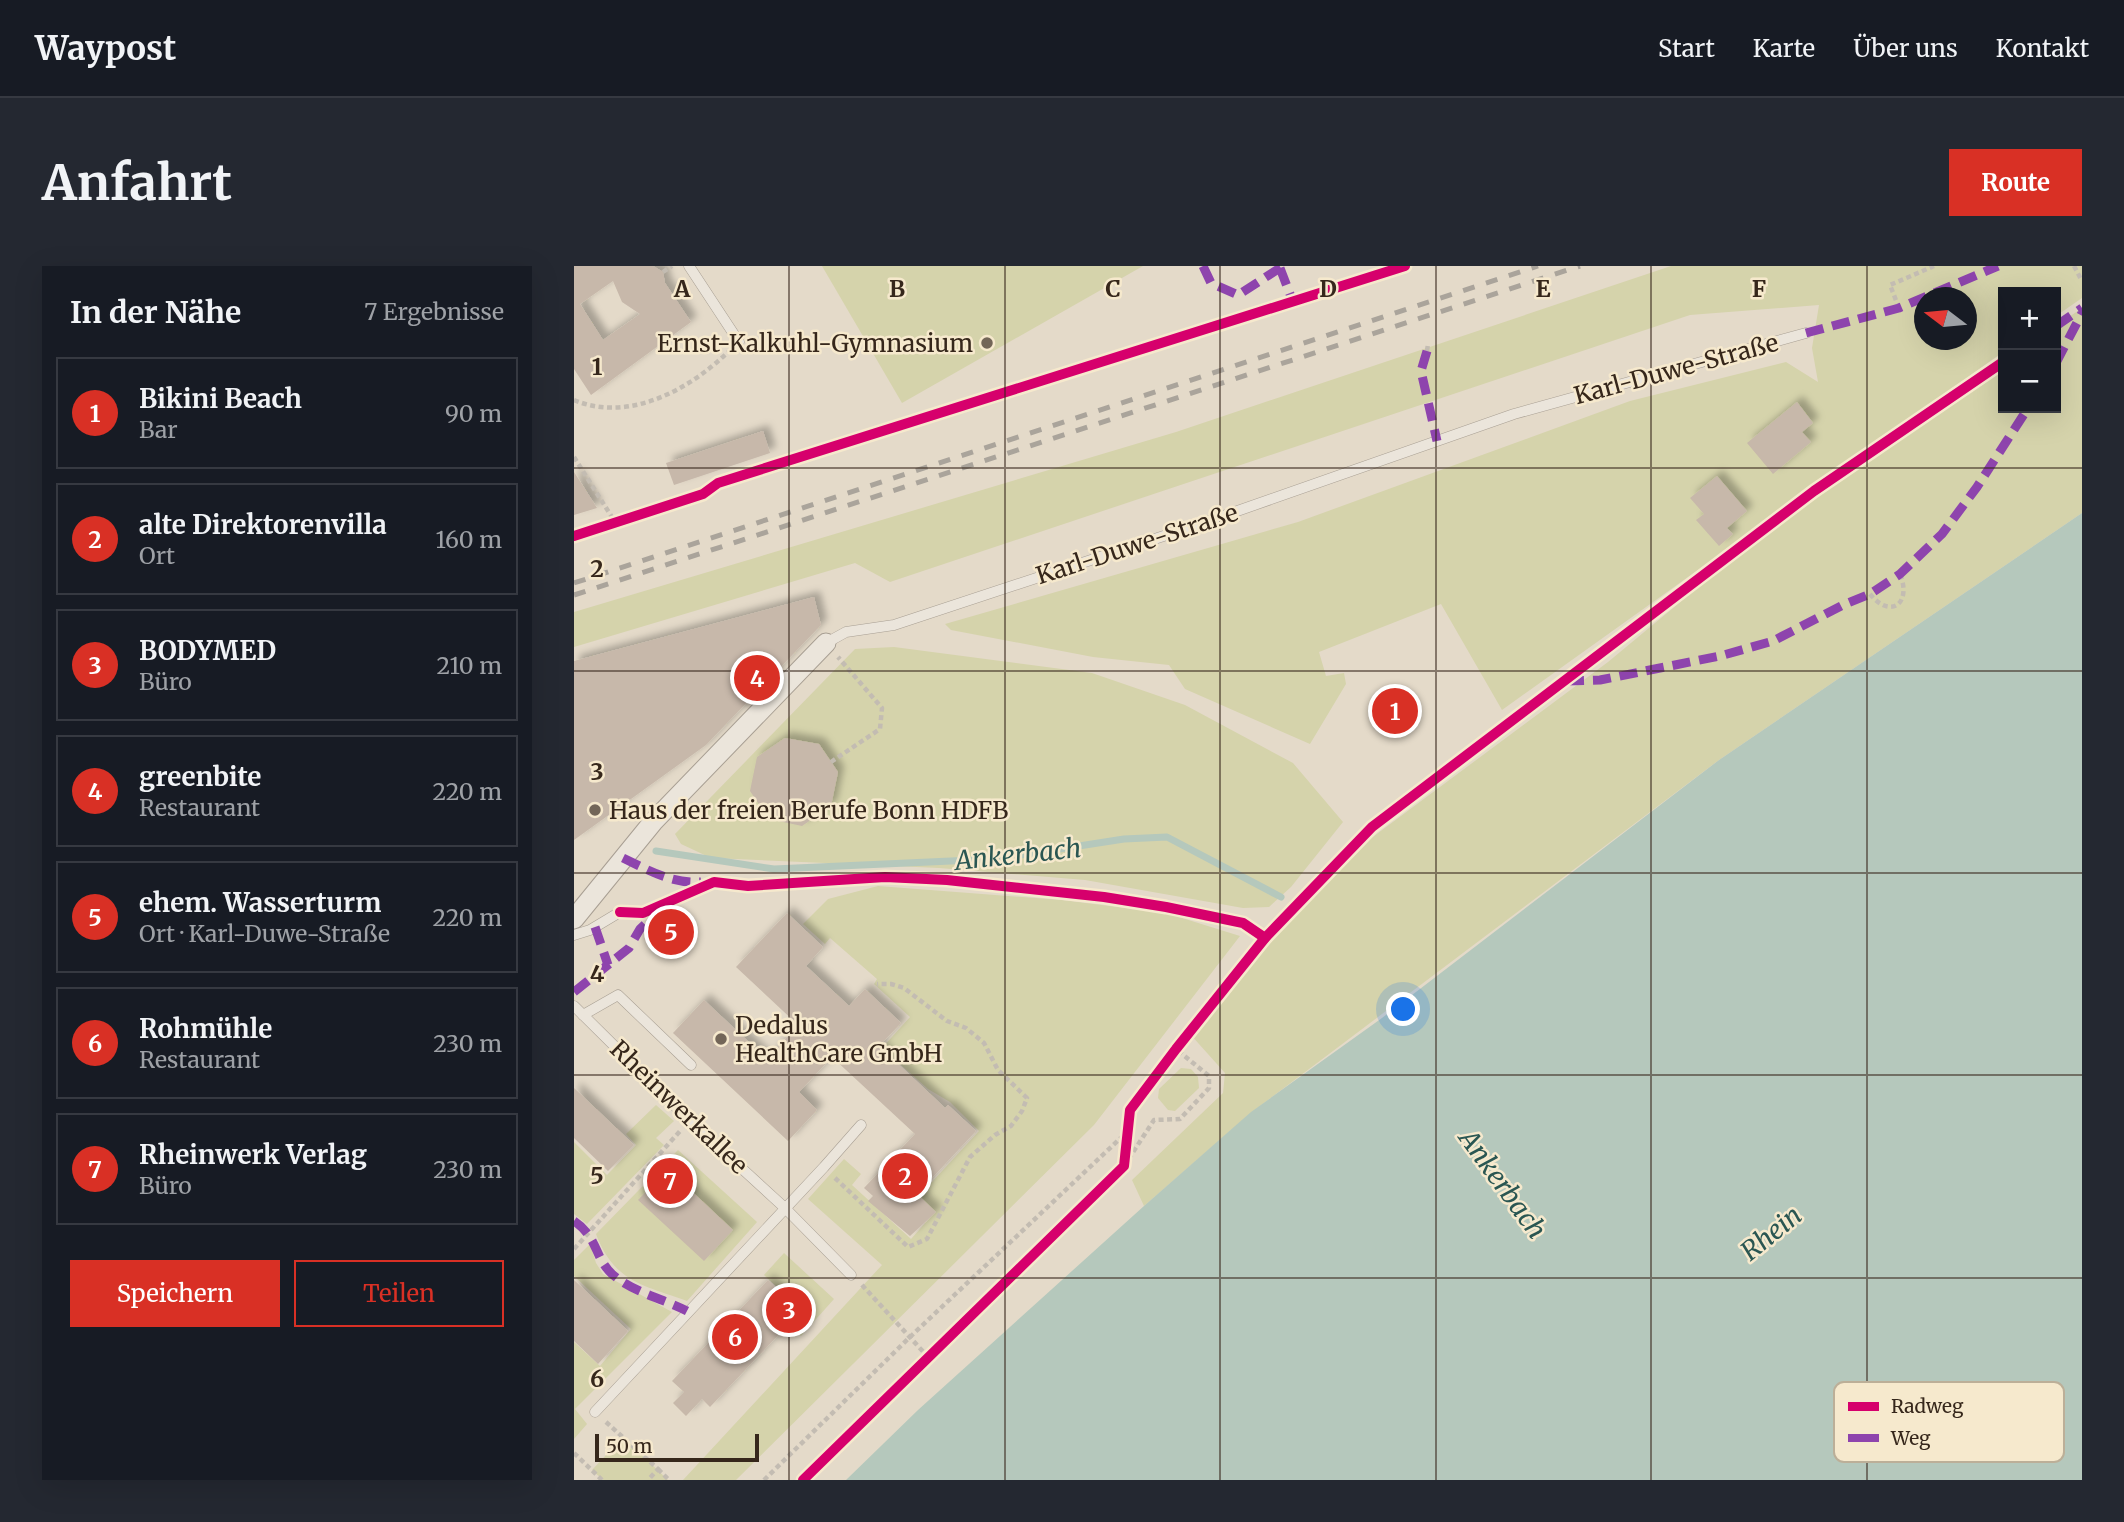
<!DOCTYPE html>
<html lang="de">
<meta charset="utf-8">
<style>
:root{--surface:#171b24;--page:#242831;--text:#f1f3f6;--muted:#9ea1a6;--line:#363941;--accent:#d93025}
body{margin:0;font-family:Merriweather,serif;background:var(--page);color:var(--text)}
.controls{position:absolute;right:21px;top:21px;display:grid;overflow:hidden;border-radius:0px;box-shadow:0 7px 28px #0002}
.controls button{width:63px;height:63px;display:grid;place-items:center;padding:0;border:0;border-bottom:2px solid var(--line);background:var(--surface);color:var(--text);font:35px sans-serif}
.compass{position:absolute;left:1340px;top:21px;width:63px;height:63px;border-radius:50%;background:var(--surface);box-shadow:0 7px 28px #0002;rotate:286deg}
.scale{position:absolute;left:21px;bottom:18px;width:164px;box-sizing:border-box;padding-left:7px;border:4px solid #36271b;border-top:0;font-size:19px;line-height:24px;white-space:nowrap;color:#36271b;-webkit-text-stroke:5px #f6e9cd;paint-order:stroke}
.you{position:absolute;left:830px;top:744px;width:24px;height:24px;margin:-18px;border:5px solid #fff;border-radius:50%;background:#1a73e8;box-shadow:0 0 0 10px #1a73e833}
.badge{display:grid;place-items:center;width:46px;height:46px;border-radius:50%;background:var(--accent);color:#fff;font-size:23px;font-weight:700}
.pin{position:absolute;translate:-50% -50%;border:4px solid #fff;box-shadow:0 2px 7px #0006}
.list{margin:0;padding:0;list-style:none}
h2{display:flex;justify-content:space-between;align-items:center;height:91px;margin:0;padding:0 28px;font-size:30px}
h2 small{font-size:23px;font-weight:400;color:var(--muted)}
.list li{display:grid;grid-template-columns:46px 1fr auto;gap:21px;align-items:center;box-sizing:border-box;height:112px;margin:0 14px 14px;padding:0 14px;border:2px solid var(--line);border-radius:0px}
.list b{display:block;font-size:26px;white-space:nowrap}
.list p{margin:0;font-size:23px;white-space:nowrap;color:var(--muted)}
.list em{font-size:23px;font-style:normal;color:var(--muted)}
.actions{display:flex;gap:14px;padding:21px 28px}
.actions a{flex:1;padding:16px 0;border:2px solid var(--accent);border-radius:0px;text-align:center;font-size:24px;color:var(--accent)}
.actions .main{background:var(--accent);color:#fff}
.map{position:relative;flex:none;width:1508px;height:1214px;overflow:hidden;border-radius:0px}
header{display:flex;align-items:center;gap:42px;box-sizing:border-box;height:98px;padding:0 35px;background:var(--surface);border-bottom:2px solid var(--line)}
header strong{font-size:33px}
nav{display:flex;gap:38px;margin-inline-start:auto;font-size:24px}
.intro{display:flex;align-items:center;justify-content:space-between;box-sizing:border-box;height:168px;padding:0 42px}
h1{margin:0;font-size:49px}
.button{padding:18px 32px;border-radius:0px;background:var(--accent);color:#fff;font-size:24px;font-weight:700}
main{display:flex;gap:42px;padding:0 42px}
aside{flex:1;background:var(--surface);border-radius:0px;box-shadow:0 7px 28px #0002}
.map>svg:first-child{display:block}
</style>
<header>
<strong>Waypost</strong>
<nav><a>Start</a><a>Karte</a><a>Über uns</a><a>Kontakt</a></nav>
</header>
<div class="intro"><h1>Anfahrt</h1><a class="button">Route</a></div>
<main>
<aside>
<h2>In der Nähe<small>7 Ergebnisse</small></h2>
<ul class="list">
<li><span class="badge">1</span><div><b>Bikini Beach</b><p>Bar</p></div><em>90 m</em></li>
<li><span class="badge">2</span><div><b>alte Direktorenvilla</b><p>Ort</p></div><em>160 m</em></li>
<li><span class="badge">3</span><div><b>BODYMED</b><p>Büro</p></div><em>210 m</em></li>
<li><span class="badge">4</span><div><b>greenbite</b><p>Restaurant</p></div><em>220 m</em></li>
<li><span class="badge">5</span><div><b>ehem. Wasserturm</b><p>Ort · Karl-Duwe-Straße</p></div><em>220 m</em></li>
<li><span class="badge">6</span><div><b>Rohmühle</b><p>Restaurant</p></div><em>230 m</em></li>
<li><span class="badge">7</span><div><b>Rheinwerk Verlag</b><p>Büro</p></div><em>230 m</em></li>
</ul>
<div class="actions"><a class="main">Speichern</a><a>Teilen</a></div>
</aside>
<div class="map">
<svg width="1508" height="1214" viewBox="0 0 1508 1214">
<defs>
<filter id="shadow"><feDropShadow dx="6" dy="-6" stdDeviation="3.5" flood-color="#0004"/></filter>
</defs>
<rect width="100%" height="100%" fill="#e4dac9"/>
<g fill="#d5d3ab" fill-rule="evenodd">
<path d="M248 0H569L328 137Z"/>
<path d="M1097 0H1508V32L1482 50V26H1429V86L928 444 867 338 745 386 752 410 770 407 772 418 736 478 611 423 595 399 519 391 377 364 371 358 724 256 1056 135 1212 96 1244 116 1238 82 1245 39 1116 49 316 316 281 297 0 381V346L602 166ZM1350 32H1392V74H1350Z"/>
<path d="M1508 42V247L1145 494 678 846 570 940 558 914 649 827 651 807 616 768 701 666 796 573 1034 396 1240 225 1429 96V142H1482V60Z"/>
<path d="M320 381 518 407 611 439 719 497 769 556 717 621 695 641 669 642 511 614 365 602 137 592 107 578 101 568 281 383Z"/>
<path d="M304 620 488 634 592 647 666 670 520 859 162 1214H109L308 999 234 933 270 893 287 908 278 919 337 973 361 946 345 930 405 865 376 836 354 823 308 782 336 751 300 718 303 713 256 672 251 678 229 658 254 633Z"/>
<path d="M607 802 617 803 624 811 625 822 601 845 594 844 584 832 585 823Z"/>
<path d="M82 839 100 855 82 872 90 879 13 958 0 948V876L33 909 62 879 52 868Z"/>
<path d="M104 884 183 956 113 1035C69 1019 40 1016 22 968Z"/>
<path d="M16 978 22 997 29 1008 98 1046 1 1143 13 1158 0 1173V1076L26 1100 57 1063 0 1010V994Z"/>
<path d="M210 987 260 1033 227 1070 217 1062 231 1047 190 1009Z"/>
<path d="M49 1171 94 1214H29L18 1204Z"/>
</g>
<path fill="#b5c8bc" d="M1508 247V1214H272L344 1144 570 940 677 846 808 752 1145 494Z"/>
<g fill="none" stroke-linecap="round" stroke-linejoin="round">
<path stroke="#b5c8bc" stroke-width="7" d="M82 585 200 603 421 593 550 573 593 571 707 631"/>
</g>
<g fill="#c7b8aa" fill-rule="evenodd" filter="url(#shadow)">
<path d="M0 0H79L89 6 91 17 117 56 17 129 0 103ZM39 15 48 36 66 48 29 74 6 38Z"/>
<path d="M1223 136 1239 157 1228 166 1237 176 1199 208 1173 177Z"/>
<path d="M189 165 196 187 100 219 92 197Z"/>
<path d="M0 206 23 242 0 249Z"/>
<path d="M1143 210 1173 245 1153 262 1159 268 1145 280 1122 254 1130 248 1116 232Z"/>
<path d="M240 331 247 359 132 479 0 574V395Z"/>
<path d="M211 472 245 478 264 506 257 540 228 560 195 553 176 525 183 491Z"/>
<path d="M213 647 249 681 232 700 275 740 291 723 327 757 305 780 371 842 374 839 402 865 343 928 362 946 336 970 294 935 299 930 290 922 341 868 258 791 225 826 243 844 214 875 99 767 130 734 193 793 224 759 162 701Z"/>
<circle cx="97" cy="666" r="14"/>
<path d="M0 822 60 879 34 905 0 872Z"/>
<path d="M94 903 159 964 130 995 64 934Z"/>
<path d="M0 1014 54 1065 24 1098 0 1075Z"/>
<path d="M194 1014 227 1045 136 1141 128 1133 112 1150 99 1137 110 1126 98 1115Z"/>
</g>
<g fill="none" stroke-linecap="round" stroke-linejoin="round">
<defs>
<g id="lane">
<path d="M115 0 165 76"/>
<path d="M252 377 272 366 320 359 629 257 940 148 1232 67"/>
<path d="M0 669 16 664 46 646"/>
<path d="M0 740 116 855 211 942 277 1009"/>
<path d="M9 749 44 729 117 799"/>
<path d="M21 1146 250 901 287 859"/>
</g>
<path id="street" d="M0 653 79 556 252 377"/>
</defs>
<use href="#lane" stroke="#a89f93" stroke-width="11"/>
<use href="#street" stroke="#a89f93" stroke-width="21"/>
<g stroke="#c3bcb2" stroke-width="4.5" stroke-dasharray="5 3.5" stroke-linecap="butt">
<path d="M1500 0 1508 15"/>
<path d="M89 6 98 0"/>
<path d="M1325 42 1316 19 1360 0"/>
<path d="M853 85 854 78"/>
<path d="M0 134C54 157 115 124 154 86"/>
<path d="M0 191 41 256"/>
<path d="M1296 328C1317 354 1338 337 1326 308"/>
<path d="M257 496 306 463 308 442 264 391"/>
<path d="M550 900 580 854 606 853 635 822V810L602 783"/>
<path d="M261 912 334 981 353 973 396 891 421 869 437 860 448 845 453 832 424 804 410 777 392 762 373 755 330 722 317 718H303"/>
<path d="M0 983 107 864"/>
<path d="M288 1019 354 1091"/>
<path d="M32 1156 84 1203 74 1214"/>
<path d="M0 1187 28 1214"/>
<path d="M84 1203 95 1214"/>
<path d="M190 1214 336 1071 553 866"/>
</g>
<use href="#lane" stroke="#ebe5db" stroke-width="10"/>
<use href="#street" stroke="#ebe5db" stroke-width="19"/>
<g stroke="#aaa49b" stroke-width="5" stroke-dasharray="12 12" stroke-linecap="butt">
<path d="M0 317 964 0"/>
<path d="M0 329 1006 0"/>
</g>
<g stroke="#8e44ad" stroke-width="9" stroke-dasharray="18 9" stroke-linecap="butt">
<path d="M629 0 637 17 664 29 709 0"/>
<path d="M706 2 719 36"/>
<path d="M1482 60 1508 42"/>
<path d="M1232 67 1325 42 1424 0"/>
<path d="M853 85 847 105 863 175"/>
<path d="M1482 97 1508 47"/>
<path d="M992 415 1026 414 1146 390 1199 375 1269 339 1296 328 1326 308 1368 268 1403 221 1454 142"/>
<path d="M49 592C74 604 98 618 127 616"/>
<path d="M21 661 34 699"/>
<path d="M0 726 55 682 66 663 85 645"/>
<path d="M0 955C24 971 20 991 38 1008 58 1026 90 1033 113 1045"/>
</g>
<defs>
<g id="cycleway">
<path d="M0 270 129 228 144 217 831 0"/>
<path d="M46 646 69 647 140 616 174 620 311 611 373 614 530 631 592 641 669 657 691 672"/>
<path d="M229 1214 550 900 556 844 602 783 691 672 798 561 1240 225 1429 96"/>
</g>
</defs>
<use href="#cycleway" stroke="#f6e9cd" stroke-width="15"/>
<use href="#cycleway" stroke="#d6006c" stroke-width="10"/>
</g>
<path fill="none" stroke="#36271b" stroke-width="2" stroke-opacity="0.55" d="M215 0V1214M431 0V1214M646 0V1214M862 0V1214M1077 0V1214M1293 0V1214M0 202H1508M0 405H1508M0 607H1508M0 809H1508M0 1012H1508"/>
<g fill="#736658" stroke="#f6e9cd" stroke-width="2.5">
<circle cx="413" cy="77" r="7"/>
<circle cx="21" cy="544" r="7"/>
<circle cx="147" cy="773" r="7"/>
</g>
<g text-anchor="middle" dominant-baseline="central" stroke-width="5" stroke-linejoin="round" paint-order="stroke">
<g font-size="24" fill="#36271b" stroke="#f6e9cd" text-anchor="start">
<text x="399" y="77" text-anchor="end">Ernst-Kalkuhl-Gymnasium</text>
<text x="35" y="544">Haus der freien Berufe Bonn HDFB</text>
<text x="161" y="759">Dedalus<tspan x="161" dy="28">HealthCare GmbH</tspan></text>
</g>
<g font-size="24" fill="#36271b" stroke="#f6e9cd">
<text transform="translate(1102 103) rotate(-15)">Karl-Duwe-Straße</text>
<text transform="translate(563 278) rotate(-18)">Karl-Duwe-Straße</text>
<text transform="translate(105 841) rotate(44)">Rheinwerkallee</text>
</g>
<g font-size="26" font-style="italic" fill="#2a5652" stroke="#f6e9cd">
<text transform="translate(444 588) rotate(-6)">Ankerbach</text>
<text transform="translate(929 918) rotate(54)">Ankerbach</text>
<text transform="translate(1197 967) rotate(-39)">Rhein</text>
</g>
</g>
<rect x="1260" y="1116" width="230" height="80" rx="10" fill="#f6e9cd" stroke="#bcaf98" stroke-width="2"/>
<rect x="1274" y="1136" width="31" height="9" fill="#d6006c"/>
<rect x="1274" y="1168" width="31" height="8" fill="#8e44ad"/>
<g font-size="19" fill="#36271b">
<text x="1317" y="1147">Radweg</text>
<text x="1317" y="1179">Weg</text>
</g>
<g font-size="23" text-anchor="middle" font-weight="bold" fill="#36271b" stroke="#f6e9cd" stroke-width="5" stroke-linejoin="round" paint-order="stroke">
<text x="108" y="31">A</text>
<text x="323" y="31">B</text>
<text x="539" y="31">C</text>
<text x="754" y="31">D</text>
<text x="969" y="31">E</text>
<text x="1185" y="31">F</text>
<text x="23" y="109">1</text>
<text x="23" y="311">2</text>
<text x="23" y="514">3</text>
<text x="23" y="716">4</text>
<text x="23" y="918">5</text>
<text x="23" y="1121">6</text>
</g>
</svg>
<div class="controls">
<button>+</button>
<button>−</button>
</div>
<svg class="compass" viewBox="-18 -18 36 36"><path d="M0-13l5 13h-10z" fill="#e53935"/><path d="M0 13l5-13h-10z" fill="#9ea1a6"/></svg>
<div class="scale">50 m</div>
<div class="you"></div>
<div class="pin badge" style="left:821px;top:445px">1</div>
<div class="pin badge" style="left:331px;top:910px">2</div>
<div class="pin badge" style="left:215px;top:1044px">3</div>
<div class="pin badge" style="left:183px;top:412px">4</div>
<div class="pin badge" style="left:97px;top:666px">5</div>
<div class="pin badge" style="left:161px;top:1071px">6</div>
<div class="pin badge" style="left:96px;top:915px">7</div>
</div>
</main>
